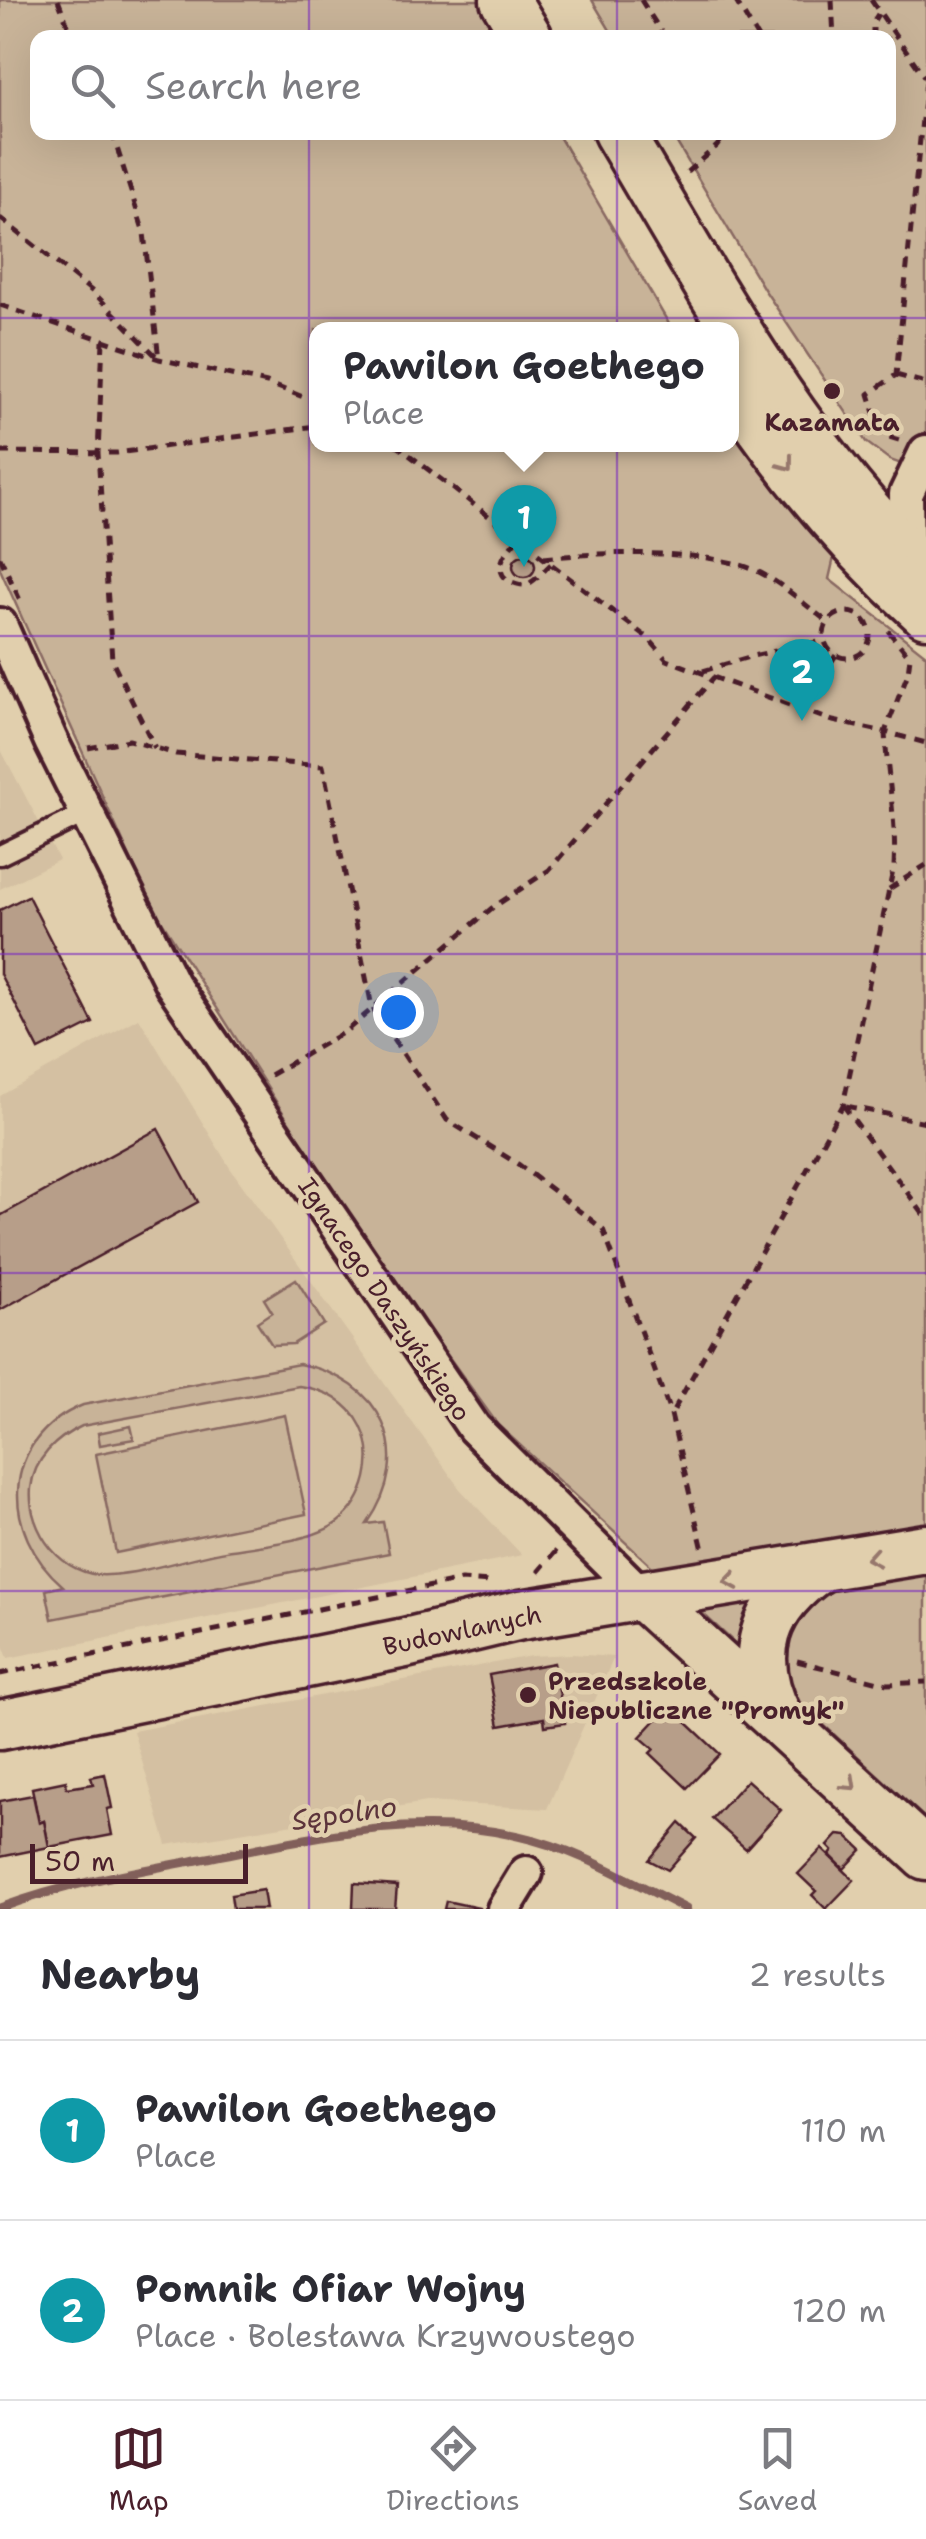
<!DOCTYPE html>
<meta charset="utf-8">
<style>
:root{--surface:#fff;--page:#f7f7f7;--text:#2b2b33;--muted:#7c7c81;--line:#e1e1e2;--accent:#4a1f2b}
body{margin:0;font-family:"Shantell Sans",sans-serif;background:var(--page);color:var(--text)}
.scale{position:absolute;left:30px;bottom:25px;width:218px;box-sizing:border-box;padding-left:10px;border:5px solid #4a1f2b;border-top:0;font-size:28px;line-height:35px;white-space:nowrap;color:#4a1f2b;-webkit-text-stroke:8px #e1cfad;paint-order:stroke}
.you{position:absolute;left:398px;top:1012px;width:35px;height:35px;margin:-25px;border:8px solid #fff;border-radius:50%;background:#1a73e8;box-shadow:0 0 0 15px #1a73e833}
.badge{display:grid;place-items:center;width:65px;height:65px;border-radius:50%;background:var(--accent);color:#fff;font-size:32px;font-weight:700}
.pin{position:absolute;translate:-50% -82px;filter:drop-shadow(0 2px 5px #0008)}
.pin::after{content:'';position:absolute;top:52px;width:35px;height:30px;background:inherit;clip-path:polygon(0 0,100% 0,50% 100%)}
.popup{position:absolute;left:309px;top:322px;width:430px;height:130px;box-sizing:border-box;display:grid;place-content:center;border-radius:20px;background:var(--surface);filter:drop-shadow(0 2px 8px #0005);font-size:32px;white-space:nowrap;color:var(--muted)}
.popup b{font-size:38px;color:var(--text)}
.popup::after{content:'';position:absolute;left:50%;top:100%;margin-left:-20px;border:20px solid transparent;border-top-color:var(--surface)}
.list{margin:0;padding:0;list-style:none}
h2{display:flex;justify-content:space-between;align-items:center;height:130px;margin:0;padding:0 40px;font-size:42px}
h2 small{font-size:32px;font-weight:400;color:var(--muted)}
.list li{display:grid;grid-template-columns:65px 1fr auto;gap:30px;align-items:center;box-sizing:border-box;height:180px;padding:0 40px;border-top:2px solid var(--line)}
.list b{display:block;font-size:38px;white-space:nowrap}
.list p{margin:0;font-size:32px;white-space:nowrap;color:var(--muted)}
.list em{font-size:32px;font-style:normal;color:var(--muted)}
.icon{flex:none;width:55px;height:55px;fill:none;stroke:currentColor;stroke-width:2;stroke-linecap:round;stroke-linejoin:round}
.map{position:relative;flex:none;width:926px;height:1909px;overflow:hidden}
.search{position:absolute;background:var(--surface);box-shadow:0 10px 40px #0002;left:30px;right:30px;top:30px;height:110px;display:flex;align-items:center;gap:25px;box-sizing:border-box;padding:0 35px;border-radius:20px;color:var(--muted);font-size:38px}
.sheet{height:490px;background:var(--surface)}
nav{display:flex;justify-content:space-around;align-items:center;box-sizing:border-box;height:140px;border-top:2px solid var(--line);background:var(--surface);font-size:28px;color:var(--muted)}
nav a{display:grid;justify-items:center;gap:5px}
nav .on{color:var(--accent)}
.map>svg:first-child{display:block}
</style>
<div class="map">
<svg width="926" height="1909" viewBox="0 0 926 1909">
<rect width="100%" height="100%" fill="#e1cfad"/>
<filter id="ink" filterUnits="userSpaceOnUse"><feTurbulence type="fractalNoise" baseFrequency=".01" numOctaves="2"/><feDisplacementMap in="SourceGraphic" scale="20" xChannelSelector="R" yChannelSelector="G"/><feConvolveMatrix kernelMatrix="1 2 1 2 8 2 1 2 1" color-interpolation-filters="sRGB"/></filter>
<g filter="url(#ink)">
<g fill="#d4c0a2">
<path d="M0 748 59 860 0 889Z"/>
<path d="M139 1018 230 1168 460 1489 522 1555 8 1658 0 1638V1096Z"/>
<path d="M572 1654 614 1657 547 1809 426 1802 167 1845 133 1731 531 1656Z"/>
</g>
<g fill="#c8b398" stroke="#896962" stroke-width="2.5" fill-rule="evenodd">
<path d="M0 0H480L502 37 38 38V132L557 133 672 329 316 330V444H732V426L835 553 829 579 926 655V1819L498 1425 360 1234 151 904 0 569Z"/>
<path d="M592 0H926V473L890 460 866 442 764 289 671 133 888 132V38L614 37Z"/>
<path d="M296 1279 324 1324 293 1344 272 1345 257 1322 272 1312 264 1299Z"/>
<path d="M299 1364C382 1379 417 1453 367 1524L383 1522 389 1553 52 1619 46 1590 63 1586C0 1532 0 1439 83 1405ZM299 1386C324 1389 349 1402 361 1426 377 1458 366 1500 338 1522 312 1542 254 1546 220 1552 184 1559 145 1573 108 1575 63 1578 27 1531 31 1488 34 1459 56 1438 82 1426Z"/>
<path d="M285 1415 306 1514 116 1553 96 1454Z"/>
<path d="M131 1426 134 1439 100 1445 98 1433Z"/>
</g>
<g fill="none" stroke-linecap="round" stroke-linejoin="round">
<path stroke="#815f5a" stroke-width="9" d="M0 1908C67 1883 138 1871 208 1858 310 1838 414 1812 518 1836 578 1849 632 1882 686 1909"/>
</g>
<g fill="#b79e89" stroke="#4a1f2b" stroke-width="2.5">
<circle cx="524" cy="566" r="11"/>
<path d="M28 896 93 1023 39 1050 0 974V910Z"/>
<path d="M158 1129 198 1202 0 1310V1216Z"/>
<path d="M554 1663 565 1723 545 1726 544 1718 499 1726 489 1675Z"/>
<path d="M669 1706 720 1754 687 1788 650 1753 654 1749 640 1737Z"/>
<path d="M105 1774 112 1808 107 1809 112 1835 49 1847 44 1821 39 1823 32 1788 66 1781 67 1788 93 1784 91 1777Z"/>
<path d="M747 1780 781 1810 746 1849 712 1819Z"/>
<path d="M33 1795 39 1823 44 1821 49 1847 0 1857V1801Z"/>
<path d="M680 1823 696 1838 668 1870 649 1860Z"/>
<path d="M838 1835 847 1836 862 1850 844 1869 830 1855 833 1851 828 1846Z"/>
<path d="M822 1849 854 1880 826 1909 812 1895 816 1891 798 1874Z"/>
<path d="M354 1883 397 1886 395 1909H353Z"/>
<path d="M263 1890 266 1909H233L231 1895Z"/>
<path d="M446 1901 479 1908V1909H444Z"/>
</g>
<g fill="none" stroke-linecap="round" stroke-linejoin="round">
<defs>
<path id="lane" d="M0 855 86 813"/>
<g id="street">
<path d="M907 555 906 494 926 452"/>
<path d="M0 625 51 741 172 984 474 1428 642 1595"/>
<path d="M504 1909 526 1873"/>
</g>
<g id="secondary">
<path d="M505 0 528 38"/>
<path d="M618 132C709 285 797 449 926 573"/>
<path d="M732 384C787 469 851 545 926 613"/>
<path d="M642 1595 926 1855"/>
<path d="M778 1718C746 1655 763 1606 819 1568"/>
<path d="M0 1725 405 1643 521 1615 926 1549"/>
</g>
</defs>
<use href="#lane" stroke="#4a1f2b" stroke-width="25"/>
<use href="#street" stroke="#4a1f2b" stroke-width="40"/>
<use href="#secondary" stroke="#4a1f2b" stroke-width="55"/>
<g stroke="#4a1f2b" stroke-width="5" stroke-dasharray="10 8" stroke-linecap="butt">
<path d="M58 0 73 38"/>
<path d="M641 0 665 38"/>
<path d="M735 0 758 38"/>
<path d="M832 0 834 38"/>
<path d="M871 0 926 79"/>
<path d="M873 38V22L878 14"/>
<path d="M112 132 144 233 159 359"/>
<path d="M687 172 717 146 727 132"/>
<path d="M0 218 93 292 157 357"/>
<path d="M0 305 159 359 267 383 316 402"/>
<path d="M103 341 98 453 112 660 155 748"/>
<path d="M896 375 926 383"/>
<path d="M899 440 882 435 869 394 896 375 926 80"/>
<path d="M395 444 650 640 667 660 833 721 885 732C887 777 897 821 894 866L843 1105 671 1415"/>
<path d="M0 452 117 453 316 426"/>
<path d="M517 539C507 550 491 569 509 581 512 582 521 586 525 585 534 583 544 570 551 564"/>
<path d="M0 557 20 600"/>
<path d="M544 558C598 552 710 548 759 572 783 584 806 606 828 622"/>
<circle cx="847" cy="635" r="23"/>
<path d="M888 631 910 657 908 673 885 732 926 743"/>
<path d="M703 671 752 656 823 641"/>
<path d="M801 709 836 655"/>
<path d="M88 748 129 740 176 754 323 766 372 1007 447 1120 518 1164 603 1229 671 1415 703 1550"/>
<path d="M889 889 926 865"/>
<path d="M270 1075 346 1031 492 908 549 870 714 677"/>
<path d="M843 1105 926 1218"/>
<path d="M846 1106 926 1122"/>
<path d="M538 1572 557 1550"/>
<path d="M797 1661 887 1684 926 1682"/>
<path d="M0 1674 461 1580 492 1582"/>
</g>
<use href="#lane" stroke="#e1cfad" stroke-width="18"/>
<use href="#street" stroke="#e1cfad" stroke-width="32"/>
<use href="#secondary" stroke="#e1cfad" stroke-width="48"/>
</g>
<defs><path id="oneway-chevron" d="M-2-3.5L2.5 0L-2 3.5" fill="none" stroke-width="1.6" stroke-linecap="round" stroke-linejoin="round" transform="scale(2.5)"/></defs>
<g stroke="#96776c">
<use href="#oneway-chevron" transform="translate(787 464) rotate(53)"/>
<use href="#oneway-chevron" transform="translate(873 1558) rotate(170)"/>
<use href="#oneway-chevron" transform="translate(731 1581) rotate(171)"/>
<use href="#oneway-chevron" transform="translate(850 1784) rotate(43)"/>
</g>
</g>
<path fill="none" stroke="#7b2cbf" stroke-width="2.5" stroke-opacity="0.55" d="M309 0V38M617 0V38M309 132V1909M617 132V1909M0 318H926M0 636H926M0 954H926M0 1273H926M0 1591H926"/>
<g fill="#4a1f2b" stroke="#e1cfad" stroke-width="4">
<circle cx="832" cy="391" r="10"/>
<circle cx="528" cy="1695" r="10"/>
</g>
<g text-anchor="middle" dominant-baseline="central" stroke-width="9" stroke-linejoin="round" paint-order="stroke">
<g font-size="25" font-weight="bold" fill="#4a1f2b" stroke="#e1cfad">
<text x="832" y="422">Kazamata</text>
<text x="548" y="1681" text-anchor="start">Przedszkole<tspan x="548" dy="29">Niepubliczne "Promyk"</tspan></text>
</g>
<g font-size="25" fill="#4a1f2b" stroke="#e1cfad">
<text transform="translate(385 1299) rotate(56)">Ignacego Daszyńskiego</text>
<text transform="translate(462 1630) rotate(-12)">Budowlanych</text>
</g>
<g font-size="28" font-style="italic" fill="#5c343b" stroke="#e1cfad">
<text transform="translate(344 1813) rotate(-8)">Sępolno</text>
</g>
</g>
</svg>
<div class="scale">50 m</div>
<div class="you"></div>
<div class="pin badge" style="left:524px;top:567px;background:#0f9aa8">1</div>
<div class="popup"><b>Pawilon Goethego</b>Place</div>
<div class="pin badge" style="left:802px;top:721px;background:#0f9aa8">2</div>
<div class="search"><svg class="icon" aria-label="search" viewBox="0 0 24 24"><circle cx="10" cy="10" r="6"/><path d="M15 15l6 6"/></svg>Search here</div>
</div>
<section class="sheet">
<h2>Nearby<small>2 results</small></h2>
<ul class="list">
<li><span class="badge" style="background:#0f9aa8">1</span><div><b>Pawilon Goethego</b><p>Place</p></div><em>110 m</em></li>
<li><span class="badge" style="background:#0f9aa8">2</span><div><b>Pomnik Ofiar Wojny</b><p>Place · Bolesława Krzywoustego</p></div><em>120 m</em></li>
</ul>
</section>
<nav>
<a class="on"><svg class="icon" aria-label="map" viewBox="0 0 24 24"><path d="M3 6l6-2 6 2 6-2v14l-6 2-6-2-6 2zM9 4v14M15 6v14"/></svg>Map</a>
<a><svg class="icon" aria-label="directions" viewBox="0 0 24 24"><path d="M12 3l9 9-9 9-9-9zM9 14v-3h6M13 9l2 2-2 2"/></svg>Directions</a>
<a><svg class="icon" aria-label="saved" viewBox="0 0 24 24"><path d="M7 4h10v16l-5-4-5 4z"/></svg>Saved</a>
</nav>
